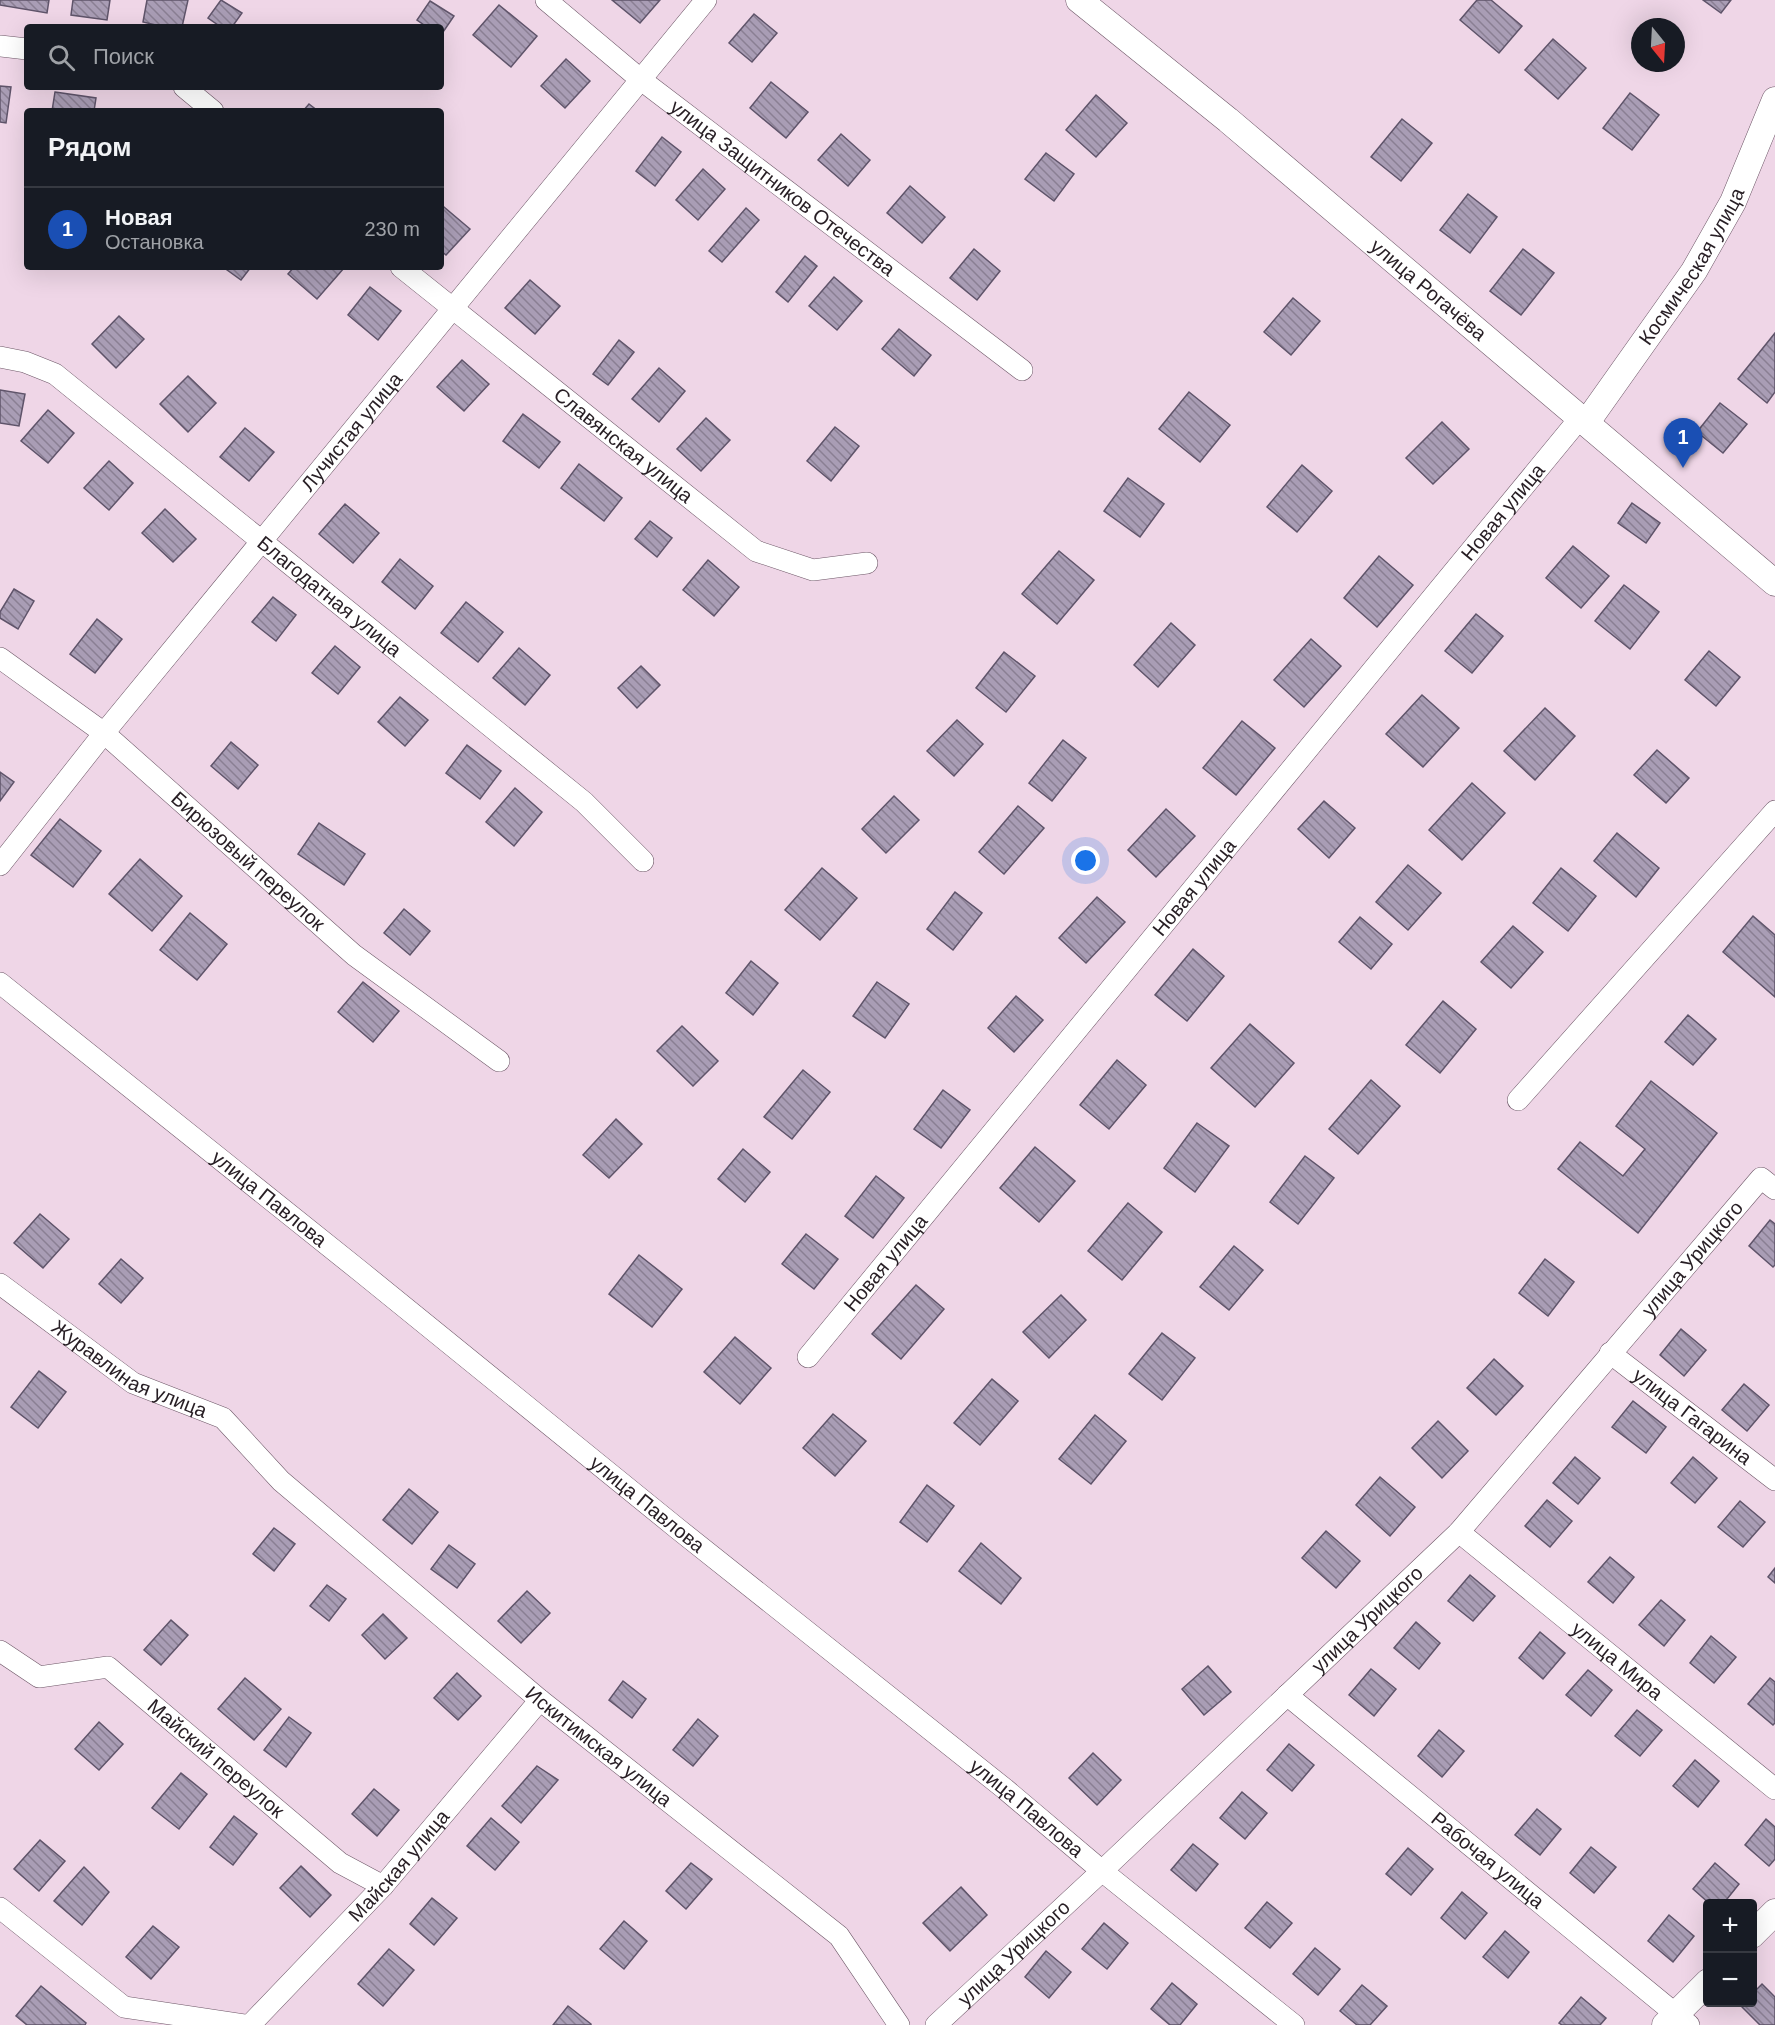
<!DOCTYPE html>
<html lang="ru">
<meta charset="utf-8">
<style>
:root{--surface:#171b24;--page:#242831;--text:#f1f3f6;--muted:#9ea1a6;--line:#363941;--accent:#0b8043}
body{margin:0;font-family:Helvetica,sans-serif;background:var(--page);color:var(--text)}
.controls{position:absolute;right:18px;bottom:18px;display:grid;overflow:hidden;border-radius:6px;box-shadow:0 6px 24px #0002}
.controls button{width:54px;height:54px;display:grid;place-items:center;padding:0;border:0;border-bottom:2px solid var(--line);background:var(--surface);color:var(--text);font:30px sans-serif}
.compass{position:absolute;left:1631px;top:18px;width:54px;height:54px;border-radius:50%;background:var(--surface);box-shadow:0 6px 24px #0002;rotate:162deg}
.you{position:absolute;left:1086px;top:861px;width:21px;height:21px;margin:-15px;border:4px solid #fff;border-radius:50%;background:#1a73e8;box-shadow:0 0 0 9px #1a73e833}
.badge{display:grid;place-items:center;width:39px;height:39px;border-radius:50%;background:var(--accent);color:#fff;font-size:20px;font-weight:700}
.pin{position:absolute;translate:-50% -50px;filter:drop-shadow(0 2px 3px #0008)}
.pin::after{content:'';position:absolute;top:32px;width:21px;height:18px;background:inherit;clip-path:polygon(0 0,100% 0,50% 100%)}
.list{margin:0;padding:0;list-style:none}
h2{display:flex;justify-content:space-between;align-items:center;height:78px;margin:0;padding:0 24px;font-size:26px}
h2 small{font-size:20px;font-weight:400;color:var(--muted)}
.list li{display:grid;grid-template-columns:39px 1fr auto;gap:18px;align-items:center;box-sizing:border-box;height:84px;padding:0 24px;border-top:2px solid var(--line)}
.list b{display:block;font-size:22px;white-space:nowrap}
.list p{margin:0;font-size:20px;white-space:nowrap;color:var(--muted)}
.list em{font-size:20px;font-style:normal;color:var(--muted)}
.icon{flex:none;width:33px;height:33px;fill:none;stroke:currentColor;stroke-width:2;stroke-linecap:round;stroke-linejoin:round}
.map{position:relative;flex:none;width:1775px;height:2025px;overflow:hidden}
.search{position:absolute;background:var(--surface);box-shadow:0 6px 24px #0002;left:24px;top:24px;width:420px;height:66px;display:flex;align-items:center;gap:15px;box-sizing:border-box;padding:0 21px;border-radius:6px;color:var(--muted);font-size:22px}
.panel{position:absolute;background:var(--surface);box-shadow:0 6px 24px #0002;left:24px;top:108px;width:420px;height:162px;border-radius:6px}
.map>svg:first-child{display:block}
</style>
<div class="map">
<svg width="1775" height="2025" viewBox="0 0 1775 2025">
<defs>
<pattern id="building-back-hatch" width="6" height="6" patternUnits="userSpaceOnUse" patternTransform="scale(1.5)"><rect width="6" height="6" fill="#a99db5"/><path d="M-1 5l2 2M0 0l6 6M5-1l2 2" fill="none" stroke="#8a7f93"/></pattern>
</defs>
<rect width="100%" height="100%" fill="#efd6e7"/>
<g fill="url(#building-back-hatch)" stroke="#5f546a" stroke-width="1.5">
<path d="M0 0H49L47 13 0 5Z"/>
<path d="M73 0H110L107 20 71 15Z"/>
<path d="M147 0H188L182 27H164L143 22Z"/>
<path d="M221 0 242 13 232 27H221L208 18Z"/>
<path d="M612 0H660L640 23Z"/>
<path d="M1477 0H1491L1522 26 1499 53 1460 20Z"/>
<path d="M1703 0H1731L1721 13Z"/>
<path d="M430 1 454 16 441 35V27H427L417 20Z"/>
<path d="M499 5 537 36 511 67 473 35Z"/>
<path d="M754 14 777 33 752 62 729 43Z"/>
<path d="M1553 39 1586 68 1558 99 1525 70Z"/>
<path d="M566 59 590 81 565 108 541 86Z"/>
<path d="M771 82 808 112 786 138 750 108Z"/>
<path d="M0 86 11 87 6 123 0 122Z"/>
<path d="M55 92 96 98 94 111H52Z"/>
<path d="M1630 93 1659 115 1632 150 1603 128Z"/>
<path d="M1096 95 1127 123 1096 157 1066 130Z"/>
<path d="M309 104 318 111H303Z"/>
<path d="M1402 119 1432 143 1401 181 1371 157Z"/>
<path d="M841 134 870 160 848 186 818 160Z"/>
<path d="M662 137 681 152 655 186 636 171Z"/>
<path d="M1046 153 1074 174 1054 201 1025 179Z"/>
<path d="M703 169 725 189 698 220 676 200Z"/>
<path d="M910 186 945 217 922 243 887 213Z"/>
<path d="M1468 194 1497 217 1470 253 1440 230Z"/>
<path d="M444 207 470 229 446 255 441 251V210Z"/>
<path d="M746 208 759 220 722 262 709 251Z"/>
<path d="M974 249 1000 271 977 300 950 278Z"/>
<path d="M1523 249 1554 273 1521 315 1490 291Z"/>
<path d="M805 256 817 266 788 302 776 292Z"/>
<path d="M223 267H251L241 280Z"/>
<path d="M294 267H343L344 268 317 299 288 274Z"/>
<path d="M834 277 862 301 837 330 809 306Z"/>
<path d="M530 280 560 306 535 334 505 308Z"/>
<path d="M370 287 401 311 378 340 348 315Z"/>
<path d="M1293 298 1320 321 1291 355 1264 332Z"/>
<path d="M119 316 144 339 116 368 92 344Z"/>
<path d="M899 329 931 355 914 376 882 349Z"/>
<path d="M1775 333V392L1767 403 1738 379Z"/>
<path d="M619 340 634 352 608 385 593 374Z"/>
<path d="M462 360 489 384 464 411 437 387Z"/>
<path d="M659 368 685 391 659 422 632 399Z"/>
<path d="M188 376 216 403 188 432 160 404Z"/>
<path d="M0 390 25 394 19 426 0 423Z"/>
<path d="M1189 392 1230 425 1200 462 1159 429Z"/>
<path d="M1720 403 1747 424 1723 453 1697 432Z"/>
<path d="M48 410 74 433 48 463 21 441Z"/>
<path d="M523 414 560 442 539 468 503 441Z"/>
<path d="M706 418 730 440 701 471 677 449Z"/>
<path d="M1442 422 1469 449 1433 484 1406 458Z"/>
<path d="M835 427 859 446 831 481 807 461Z"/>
<path d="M245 428 274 452 249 481 220 457Z"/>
<path d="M109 461 133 483 109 510 84 488Z"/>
<path d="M579 464 622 498 604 521 561 488Z"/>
<path d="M1302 465 1332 491 1297 532 1267 507Z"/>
<path d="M1128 478 1164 504 1140 537 1104 511Z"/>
<path d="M1632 503 1660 523 1646 543 1618 523Z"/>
<path d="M345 504 379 533 353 563 319 534Z"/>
<path d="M165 509 196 539 173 562 142 533Z"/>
<path d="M650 521 672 538 657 557 635 539Z"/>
<path d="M1573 546 1609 576 1581 608 1546 578Z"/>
<path d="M1059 551 1094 580 1057 624 1022 594Z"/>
<path d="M1379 556 1413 585 1377 627 1344 598Z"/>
<path d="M400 559 433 586 415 609 382 582Z"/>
<path d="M708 560 739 587 714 616 683 590Z"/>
<path d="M1624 585 1659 612 1630 649 1595 621Z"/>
<path d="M14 589 34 601 18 629 0 618V612Z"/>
<path d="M273 597 296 615 276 641 252 622Z"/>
<path d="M466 602 503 632 478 662 441 633Z"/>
<path d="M1476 614 1503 636 1472 673 1445 651Z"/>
<path d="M97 619 122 639 95 673 70 654Z"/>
<path d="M1171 623 1195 645 1158 687 1134 665Z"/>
<path d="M1311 639 1341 666 1304 707 1274 680Z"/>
<path d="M335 646 360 667 338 694 312 673Z"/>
<path d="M519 648 550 675 525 705 493 678Z"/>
<path d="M1709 651 1740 677 1716 706 1685 680Z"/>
<path d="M1004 652 1035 676 1006 712 976 688Z"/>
<path d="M641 666 660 685 637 708 618 688Z"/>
<path d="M1422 695 1459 728 1423 767 1386 734Z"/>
<path d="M400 697 428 720 405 746 378 722Z"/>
<path d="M1545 708 1575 736 1535 780 1504 751Z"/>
<path d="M957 720 983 744 954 776 927 751Z"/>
<path d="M1242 721 1275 748 1236 795 1203 768Z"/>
<path d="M1063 740 1086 758 1052 801 1029 783Z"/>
<path d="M231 742 258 765 238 789 211 766Z"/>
<path d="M467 745 501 771 480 799 446 773Z"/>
<path d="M1657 750 1689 778 1666 803 1634 775Z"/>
<path d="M0 772 14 782 0 801Z"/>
<path d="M1472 783 1505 813 1462 860 1429 830Z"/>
<path d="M515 788 542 812 514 846 486 822Z"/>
<path d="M894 796 919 820 886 853 862 829Z"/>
<path d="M1324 801 1355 828 1329 858 1298 829Z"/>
<path d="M1018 806 1044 828 1004 874 979 852Z"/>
<path d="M1166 809 1195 836 1156 877 1128 850Z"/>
<path d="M60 819 101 851 73 887 31 855Z"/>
<path d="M319 823 365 854 344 885 298 854Z"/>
<path d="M1617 833 1659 868 1636 897 1594 861Z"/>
<path d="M140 859 182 896 152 931 109 894Z"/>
<path d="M1408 865 1441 893 1408 930 1376 902Z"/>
<path d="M822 868 857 898 820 940 785 910Z"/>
<path d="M1561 868 1596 896 1568 931 1533 903Z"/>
<path d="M955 892 982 913 953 950 927 929Z"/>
<path d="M1097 897 1125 922 1086 963 1059 938Z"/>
<path d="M404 909 430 931 410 955 384 933Z"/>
<path d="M190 913 227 944 197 980 160 950Z"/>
<path d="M1753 916 1775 935V997L1723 952Z"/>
<path d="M1360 917 1392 944 1371 969 1339 942Z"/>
<path d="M1513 926 1543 952 1511 988 1481 962Z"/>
<path d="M1193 949 1224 976 1187 1021 1155 995Z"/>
<path d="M751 961 778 983 753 1015 726 993Z"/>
<path d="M363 982 399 1011 373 1042 338 1012Z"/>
<path d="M877 982 909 1004 885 1038 853 1016Z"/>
<path d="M1016 996 1043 1020 1014 1052 988 1028Z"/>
<path d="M1443 1001 1476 1029 1440 1073 1406 1045Z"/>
<path d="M1688 1015 1716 1039 1693 1065 1665 1042Z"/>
<path d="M1250 1024 1294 1063 1255 1107 1211 1068Z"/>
<path d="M682 1026 718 1061 693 1086 657 1051Z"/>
<path d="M1117 1060 1146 1085 1109 1129 1080 1105Z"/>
<path d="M803 1070 830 1092 792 1139 764 1117Z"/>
<path d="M1371 1080 1400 1106 1358 1154 1329 1129Z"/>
<path d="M1651 1081 1717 1133 1638 1233 1558 1169 1580 1142 1623 1176 1645 1149 1616 1126Z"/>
<path d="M943 1090 970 1110 941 1148 914 1129Z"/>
<path d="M616 1119 642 1144 609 1178 583 1155Z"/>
<path d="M1197 1123 1229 1146 1195 1192 1164 1168Z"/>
<path d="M1035 1147 1075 1181 1039 1222 1000 1188Z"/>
<path d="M743 1149 770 1172 745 1202 718 1179Z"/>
<path d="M1305 1156 1334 1178 1298 1224 1270 1202Z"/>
<path d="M876 1176 904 1198 873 1238 845 1216Z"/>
<path d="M1128 1203 1162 1232 1122 1280 1088 1251Z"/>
<path d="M40 1214 69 1239 43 1268 14 1243Z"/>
<path d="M1770 1220 1775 1224V1265L1773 1267 1749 1246Z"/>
<path d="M806 1234 838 1259 814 1289 782 1264Z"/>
<path d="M1234 1246 1263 1270 1229 1310 1200 1287Z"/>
<path d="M639 1255 682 1289 652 1327 609 1294Z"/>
<path d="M121 1259 143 1278 121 1303 99 1284Z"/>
<path d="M1545 1259 1574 1282 1548 1316 1519 1293Z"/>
<path d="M916 1285 944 1309 901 1359 872 1334Z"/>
<path d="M1061 1295 1086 1320 1049 1358 1023 1332Z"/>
<path d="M1681 1329 1706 1350 1684 1376 1660 1355Z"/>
<path d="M1162 1333 1195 1358 1162 1400 1129 1374Z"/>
<path d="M735 1337 771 1368 740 1404 704 1372Z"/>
<path d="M1494 1359 1523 1386 1496 1415 1467 1388Z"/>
<path d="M39 1371 66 1392 38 1428 11 1407Z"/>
<path d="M992 1379 1018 1401 980 1445 954 1423Z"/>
<path d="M1744 1384 1769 1405 1747 1431 1722 1410Z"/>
<path d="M1633 1401 1666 1427 1646 1453 1612 1427Z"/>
<path d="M833 1414 866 1441 835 1476 803 1448Z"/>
<path d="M1095 1415 1126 1441 1091 1484 1059 1459Z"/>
<path d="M1438 1421 1468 1451 1442 1478 1412 1448Z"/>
<path d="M1575 1457 1600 1478 1578 1504 1553 1483Z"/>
<path d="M1693 1457 1717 1478 1695 1503 1671 1483Z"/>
<path d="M1380 1477 1415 1507 1390 1536 1356 1505Z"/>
<path d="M927 1485 954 1506 927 1542 900 1522Z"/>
<path d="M409 1489 438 1512 412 1544 383 1520Z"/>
<path d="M1547 1500 1572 1521 1550 1547 1525 1526Z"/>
<path d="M1740 1501 1765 1522 1743 1547 1718 1527Z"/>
<path d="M274 1528 295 1544 274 1571 253 1554Z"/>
<path d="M1326 1531 1360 1561 1336 1588 1302 1558Z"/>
<path d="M981 1543 1021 1578 1001 1604 959 1571Z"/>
<path d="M449 1545 475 1564 457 1588 431 1569Z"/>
<path d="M1610 1557 1634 1577 1613 1603 1588 1582Z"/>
<path d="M1775 1568V1583L1768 1577Z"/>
<path d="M1470 1575 1495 1596 1473 1621 1448 1601Z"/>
<path d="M327 1585 346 1599 329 1621 310 1606Z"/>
<path d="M527 1591 550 1613 521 1643 498 1621Z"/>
<path d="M1661 1600 1685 1620 1664 1646 1639 1625Z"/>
<path d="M383 1614 407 1638 385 1659 362 1635Z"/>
<path d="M171 1620 188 1635 161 1665 144 1650Z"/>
<path d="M1416 1622 1440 1643 1419 1669 1394 1648Z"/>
<path d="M1540 1632 1565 1653 1543 1679 1519 1658Z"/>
<path d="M1711 1636 1736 1657 1714 1683 1690 1663Z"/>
<path d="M1208 1666 1231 1692 1204 1715 1182 1689Z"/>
<path d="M1371 1669 1396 1689 1374 1716 1349 1695Z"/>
<path d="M1588 1670 1612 1690 1591 1716 1566 1695Z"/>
<path d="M457 1673 481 1696 458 1720 434 1698Z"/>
<path d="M245 1678 281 1709 254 1740 218 1709Z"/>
<path d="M1770 1678 1775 1682V1723L1773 1725 1748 1704Z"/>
<path d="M623 1681 646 1699 632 1718 609 1700Z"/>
<path d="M1637 1710 1662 1730 1640 1756 1615 1736Z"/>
<path d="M289 1717 311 1733 286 1767 264 1750Z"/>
<path d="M698 1719 718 1736 693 1766 673 1750Z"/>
<path d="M99 1722 123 1744 99 1770 75 1749Z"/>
<path d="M1439 1730 1464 1751 1442 1777 1418 1756Z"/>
<path d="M1289 1744 1314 1765 1292 1791 1267 1770Z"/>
<path d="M1093 1753 1121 1780 1097 1805 1069 1778Z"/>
<path d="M1695 1760 1719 1781 1698 1807 1673 1786Z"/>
<path d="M537 1766 558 1780 521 1823 502 1806Z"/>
<path d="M181 1773 207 1794 179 1829 152 1808Z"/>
<path d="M374 1789 399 1810 377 1836 352 1814Z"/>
<path d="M1242 1792 1267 1813 1245 1839 1220 1818Z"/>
<path d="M1537 1809 1561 1829 1540 1855 1515 1835Z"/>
<path d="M234 1816 257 1834 233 1865 210 1847Z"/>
<path d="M491 1818 519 1842 495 1870 467 1846Z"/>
<path d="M1766 1819 1775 1827V1859L1769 1866 1745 1845Z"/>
<path d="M40 1840 65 1861 39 1891 14 1869Z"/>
<path d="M1193 1844 1218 1864 1196 1891 1171 1870Z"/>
<path d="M1591 1847 1616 1867 1594 1893 1570 1873Z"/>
<path d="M1408 1848 1433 1869 1411 1895 1386 1874Z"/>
<path d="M691 1863 712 1879 686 1909 666 1891Z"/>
<path d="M1715 1863 1739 1884 1723 1904H1710L1693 1889Z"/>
<path d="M301 1866 331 1895 310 1917 280 1888Z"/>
<path d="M84 1867 109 1892 82 1925 54 1901Z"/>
<path d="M961 1887 987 1915 950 1951 923 1923Z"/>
<path d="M1462 1892 1487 1913 1465 1939 1441 1918Z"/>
<path d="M432 1898 457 1918 434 1945 410 1924Z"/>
<path d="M1267 1902 1292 1923 1270 1948 1245 1928Z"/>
<path d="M1669 1915 1694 1936 1673 1962 1648 1941Z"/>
<path d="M624 1921 647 1941 624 1969 600 1949Z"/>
<path d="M1104 1923 1128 1943 1107 1969 1082 1949Z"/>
<path d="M153 1926 179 1947 151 1979 126 1957Z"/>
<path d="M1505 1931 1529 1952 1508 1978 1483 1957Z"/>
<path d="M1315 1948 1340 1969 1318 1995 1293 1974Z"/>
<path d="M389 1949 414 1970 383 2006 358 1984Z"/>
<path d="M1046 1951 1071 1972 1049 1998 1025 1977Z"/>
<path d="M1172 1983 1197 2004 1180 2025H1170L1151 2009Z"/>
<path d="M1762 1984 1775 1997V2025H1760L1741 2006 1744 2002H1752V1994Z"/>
<path d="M1362 1985 1387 2006 1370 2025H1357L1340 2011Z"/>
<path d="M41 1986 86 2023 85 2025H27L16 2016Z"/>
<path d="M1581 1997 1606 2018 1600 2025H1562L1559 2023Z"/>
<path d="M568 2006 591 2024V2025H553Z"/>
</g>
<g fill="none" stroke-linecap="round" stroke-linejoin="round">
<defs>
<g id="minor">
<path id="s1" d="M546 0 640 79 1022 370"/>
<path d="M0 46 27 49"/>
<path d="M184 87 213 111"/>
<path id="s2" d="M401 267 756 551 813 570 867 563"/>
<path id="s3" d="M0 357 25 362 55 374 584 802 643 861"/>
<path id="s4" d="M0 658 104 733 354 955 499 1061"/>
<path id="s5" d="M0 865 104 733 706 0"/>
<path id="s6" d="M0 983 360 1271 678 1529 1005 1789 1102 1871 1294 2025"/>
<path d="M1518 1100 1775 811"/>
<path id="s7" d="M0 1284 133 1383 223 1418 281 1481 540 1700 839 1936 899 2025"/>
<path id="s8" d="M1610 1353 1775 1480"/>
<path id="s9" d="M808 1357 1580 418"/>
<path id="s10" d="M1459 1532 1775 1789"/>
<path id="s11" d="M0 1651 39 1677 108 1667 340 1863 383 1886"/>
<path id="s12" d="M1287 1695 1689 2025"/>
<path d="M0 1908 124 2007 244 2025"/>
<path id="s13" d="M250 2025 383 1886 540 1700"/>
<path id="s14" d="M936 2025 1102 1871 1459 1532 1761 1178 1775 1189"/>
</g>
<g id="tertiary">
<path id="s15" d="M1079 0 1228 120 1775 583"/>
<path id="s16" d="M1587 422 1694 271 1733 202 1775 100"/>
<path d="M1752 1935 1775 1912"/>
<path d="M1665 2025 1708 1982"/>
</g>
</defs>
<use href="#minor" stroke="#6d5767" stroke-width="22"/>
<use href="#tertiary" stroke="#6d5767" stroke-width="27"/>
<use href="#minor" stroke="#fff" stroke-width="21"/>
<use href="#tertiary" stroke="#fff" stroke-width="26"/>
</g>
<g text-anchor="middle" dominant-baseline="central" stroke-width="5" stroke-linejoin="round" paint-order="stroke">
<g font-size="20" fill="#271e24" stroke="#fde3f5">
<text stroke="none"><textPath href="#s1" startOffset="302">улица Защитников Отечества</textPath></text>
<text stroke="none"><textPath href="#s16" startOffset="188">Космическая улица</textPath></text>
<text stroke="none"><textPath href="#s15" startOffset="454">улица Рогачёва</textPath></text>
<text stroke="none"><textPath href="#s5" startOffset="558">Лучистая улица</textPath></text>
<text stroke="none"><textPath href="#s2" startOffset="285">Славянская улица</textPath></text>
<text stroke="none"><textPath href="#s9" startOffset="1094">Новая улица</textPath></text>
<text stroke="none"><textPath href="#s3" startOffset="411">Благодатная улица</textPath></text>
<text stroke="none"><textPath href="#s4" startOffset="321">Бирюзовый переулок</textPath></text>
<text stroke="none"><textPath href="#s9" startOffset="608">Новая улица</textPath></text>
<text stroke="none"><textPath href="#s6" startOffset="345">улица Павлова</textPath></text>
<text stroke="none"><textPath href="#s14" startOffset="1078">улица Урицкого</textPath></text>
<text stroke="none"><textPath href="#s9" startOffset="122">Новая улица</textPath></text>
<text stroke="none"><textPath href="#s7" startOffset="156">Журавлиная улица</textPath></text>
<text stroke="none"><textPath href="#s8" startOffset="104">улица Гагарина</textPath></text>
<text stroke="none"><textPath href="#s6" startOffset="831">улица Павлова</textPath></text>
<text stroke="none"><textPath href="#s14" startOffset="592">улица Урицкого</textPath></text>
<text stroke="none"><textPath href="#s10" startOffset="204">улица Мира</textPath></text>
<text stroke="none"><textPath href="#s7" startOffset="762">Искитимская улица</textPath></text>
<text stroke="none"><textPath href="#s11" startOffset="258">Майский переулок</textPath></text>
<text stroke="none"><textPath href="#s6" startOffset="1317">улица Павлова</textPath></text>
<text stroke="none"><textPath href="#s12" startOffset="260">Рабочая улица</textPath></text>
<text stroke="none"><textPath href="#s13" startOffset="218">Майская улица</textPath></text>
<text stroke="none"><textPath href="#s14" startOffset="106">улица Урицкого</textPath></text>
</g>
</g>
</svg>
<div class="controls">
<button>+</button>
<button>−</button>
</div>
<svg class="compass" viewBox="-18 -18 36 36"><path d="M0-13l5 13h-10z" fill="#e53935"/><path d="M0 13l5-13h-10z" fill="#9ea1a6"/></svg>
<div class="you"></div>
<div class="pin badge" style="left:1683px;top:468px;background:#1a4fb4">1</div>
<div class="search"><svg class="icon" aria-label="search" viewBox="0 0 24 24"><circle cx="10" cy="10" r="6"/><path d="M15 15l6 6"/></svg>Поиск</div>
<section class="panel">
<h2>Рядом<small></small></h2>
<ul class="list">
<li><span class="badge" style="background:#1a4fb4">1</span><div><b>Новая</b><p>Остановка</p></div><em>230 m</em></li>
</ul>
</section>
</div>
